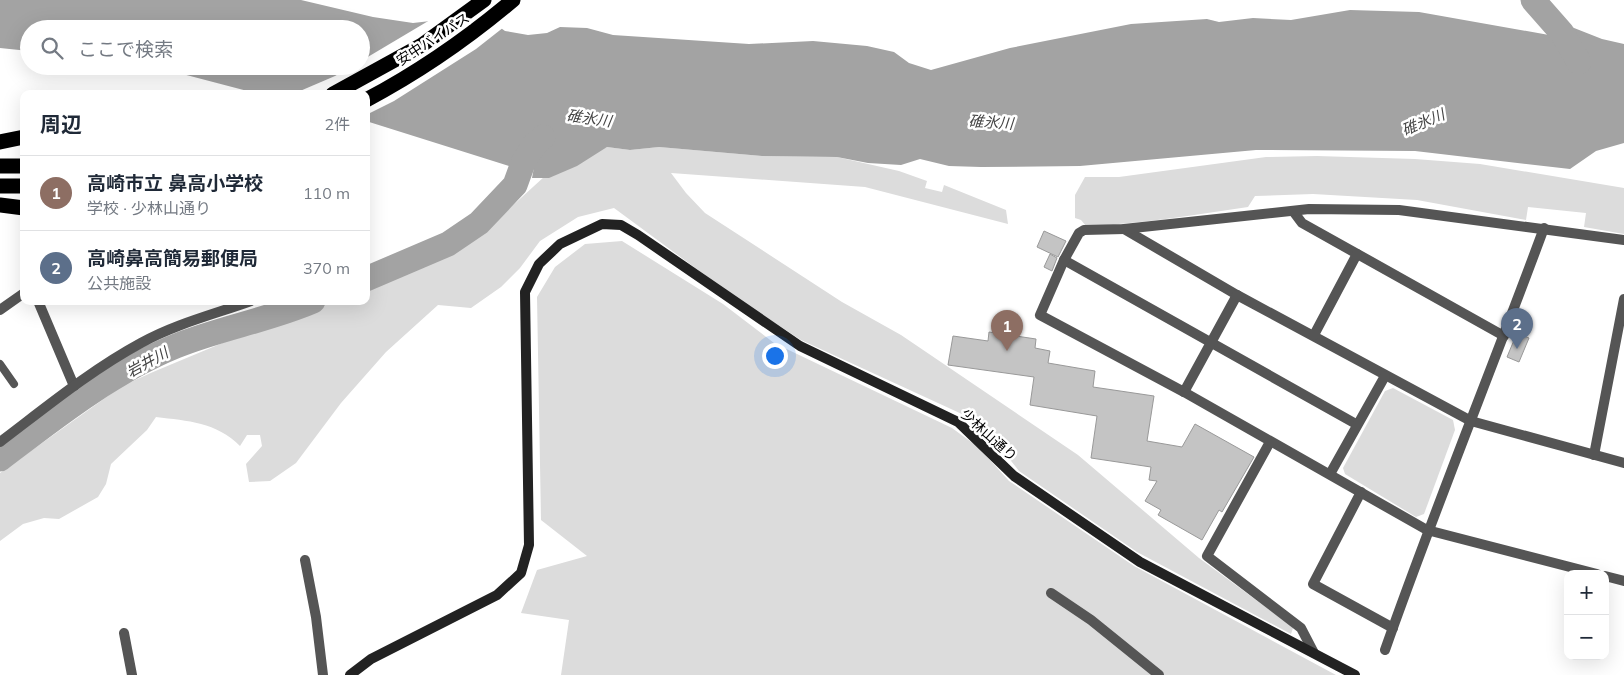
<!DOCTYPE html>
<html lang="ja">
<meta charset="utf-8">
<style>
:root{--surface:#fff;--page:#f6f6f7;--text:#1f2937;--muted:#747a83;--line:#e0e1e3;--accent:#1a73e8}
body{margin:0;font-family:Mulish,"Noto Sans JP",sans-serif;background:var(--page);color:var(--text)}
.controls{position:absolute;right:15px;bottom:15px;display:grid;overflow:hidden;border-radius:10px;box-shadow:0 5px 20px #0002}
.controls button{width:45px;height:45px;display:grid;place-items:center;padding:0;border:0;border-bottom:1px solid var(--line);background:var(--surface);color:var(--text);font:25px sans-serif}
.you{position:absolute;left:774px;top:355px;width:18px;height:18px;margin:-12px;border:4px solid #fff;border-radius:50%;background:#1a73e8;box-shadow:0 0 0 8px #1a73e833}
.badge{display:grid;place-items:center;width:32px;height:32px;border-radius:50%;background:var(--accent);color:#fff;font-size:16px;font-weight:700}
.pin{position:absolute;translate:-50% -41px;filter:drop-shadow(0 1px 2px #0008)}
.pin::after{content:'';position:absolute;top:26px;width:18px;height:15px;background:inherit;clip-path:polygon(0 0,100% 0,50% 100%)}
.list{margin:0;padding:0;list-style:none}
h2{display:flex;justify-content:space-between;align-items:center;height:65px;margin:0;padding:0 20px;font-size:21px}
h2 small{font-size:16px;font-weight:400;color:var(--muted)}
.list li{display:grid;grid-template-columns:32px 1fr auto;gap:15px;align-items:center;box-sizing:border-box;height:75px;padding:0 20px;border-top:1px solid var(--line)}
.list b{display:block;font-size:19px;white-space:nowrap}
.list p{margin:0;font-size:16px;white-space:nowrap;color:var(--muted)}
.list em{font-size:16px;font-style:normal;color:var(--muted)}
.icon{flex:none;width:28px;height:28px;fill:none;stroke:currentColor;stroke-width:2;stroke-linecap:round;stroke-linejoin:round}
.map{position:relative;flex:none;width:1624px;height:675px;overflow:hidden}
.search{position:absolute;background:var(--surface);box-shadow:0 5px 20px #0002;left:20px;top:20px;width:350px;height:55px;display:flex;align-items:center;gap:12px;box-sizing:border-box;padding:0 18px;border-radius:28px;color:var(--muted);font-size:19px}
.panel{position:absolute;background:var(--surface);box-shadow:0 5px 20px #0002;left:20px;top:90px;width:350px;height:215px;border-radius:10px}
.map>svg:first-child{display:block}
</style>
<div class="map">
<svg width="1624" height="675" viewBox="0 0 1624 675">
<rect width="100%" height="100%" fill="#fff"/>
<g fill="#dcdcdc">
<path d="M607 147 630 150 659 147 762 156 837 157 899 171 927 181 925 188 942 192 944 185 1006 210 1008 224 865 187 671 173 686 193 705 213 842 302 901 335 1078 455 1199 558 1290 625 1293 628 1291 634 1137 552 1019 471 986 429 964 415 801 340 732 295 614 208 578 217 540 241 520 268 501 287 471 308 438 305 386 352 341 403 296 463 270 481 249 482 246 464 262 446 260 435H247L240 446C216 422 188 421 156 417L147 430 111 464 106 484 98 497 59 519 44 518 23 524 0 541V473L122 386 153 372 323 301H366V284L437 257 498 219 556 166Z"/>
<path d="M1317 156 1415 159 1480 164 1624 188V234L1584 227 1586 213 1528 207 1526 220 1417 200 1313 194 1255 196 1248 207C1194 215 1141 224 1086 226L1081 220 1075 218V195L1085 177H1119L1266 157Z"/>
<path d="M622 241 723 304 774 343 952 428 978 447 1009 481 1134 566 1336 675H561L569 620 521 613 537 570 587 556 541 520 537 297 555 267 585 244Z"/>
<path d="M1393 388 1453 420 1455 430 1424 514 1416 517 1345 474 1343 468 1385 391Z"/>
</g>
<path fill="#a3a3a3" d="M0 0H301L373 17 413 23 483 15 505 31 528 35 547 33 560 27 587 28 613 35 749 44 813 41 867 46 894 52 909 63 931 70 1010 48 1131 24 1207 19 1219 22 1253 18 1291 20 1350 10 1419 12 1549 35 1562 33 1569 26 1602 39 1624 44V143L1596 151 1570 169 1415 151 1256 150 1080 166 981 167 949 166 920 159 901 165 868 163 837 157 762 156 659 147 630 150 607 147 577 166 549 178H532L535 162 509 166 366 121V94H259L152 66H361V29H29V51L0 48Z"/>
<path fill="#fff" d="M483 13 504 27 476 49 394 101 366 115V94H293L335 76 352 66H361V61L435 17Z"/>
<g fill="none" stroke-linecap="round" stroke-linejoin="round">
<g stroke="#a3a3a3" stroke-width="25">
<path d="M1533 0 1562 33 1579 62"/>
<path d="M366 279 448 244 479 223 515 185 523 163 534 145 543 137"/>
<path d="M0 459C54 418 112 372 176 346 220 328 269 320 313 301"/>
</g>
</g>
<g fill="#c4c4c4" stroke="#999">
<path d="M1044 231 1066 241 1058 257 1037 247Z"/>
<path d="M1050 254 1057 258 1052 271 1044 267Z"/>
<path d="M989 332 1036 339 1035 348 1050 351 1048 363 1095 371 1093 387 1154 396 1147 441 1182 447 1195 424 1254 457 1222 512 1219 510 1202 540 1158 515 1161 510 1145 501 1157 481 1149 480 1151 467 1091 458 1097 416 1030 405 1034 377 948 365 953 336 988 341Z"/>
<path d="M1517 333 1529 338 1519 362 1507 357Z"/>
</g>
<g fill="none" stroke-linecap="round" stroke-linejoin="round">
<path stroke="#555" stroke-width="8" d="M0 364 14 384"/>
<g stroke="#555" stroke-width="10">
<path d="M1293 211 1302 223 1504 336"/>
<path d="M1124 229 1237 295 1471 421 1624 463"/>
<path d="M1064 260 1356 424"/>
<path d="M38 301 74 386"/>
<path d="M0 310 24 293"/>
<path d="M1314 335 1357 254"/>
<path d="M1184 392 1237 295"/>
<path d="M0 442C45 408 91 370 141 343 175 324 215 314 251 301"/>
<path d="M1270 442 1207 556 1301 628 1314 653"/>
<path d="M1594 455 1624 299"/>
<path d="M1330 474 1385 376"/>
<path d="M1361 492 1313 584 1393 628"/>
<path d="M305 560 316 617 323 675"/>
<path d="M1597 574 1427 530 1184 392 1040 315 1064 260 1079 233 1084 230 1124 229 1309 209 1399 210 1624 240"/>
<path d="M1605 576 1624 581"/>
<path d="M1051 593 1091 620 1159 675"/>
<path d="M124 633 132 675"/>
<path d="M1385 650C1435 508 1492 369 1544 228"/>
</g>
<path stroke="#222" stroke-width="10" d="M350 675 371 659 497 595 521 573 529 545 525 292 539 264 560 244 602 224 621 225 638 235 800 346 958 422 1014 476 1140 562 1355 675"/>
<g stroke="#000" stroke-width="15">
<path d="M333 94 422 45 484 0"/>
<path d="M366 100C419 72 468 38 513 0"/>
<path d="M0 142 24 137"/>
<path d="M0 166H24"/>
<path d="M0 186H24"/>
<path d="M0 205 24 208"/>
</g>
</g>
<g text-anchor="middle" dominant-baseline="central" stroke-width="5" stroke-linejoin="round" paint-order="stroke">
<g font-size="14" fill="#000" stroke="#fff">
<text transform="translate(433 39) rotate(-33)">安中バイパス</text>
<text transform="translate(989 435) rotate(42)">少林山通り</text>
</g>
<g font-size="15" font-style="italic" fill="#444" stroke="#fff">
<text transform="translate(589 118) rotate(8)">碓氷川</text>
<text transform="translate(991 122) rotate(4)">碓氷川</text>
<text transform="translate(1423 122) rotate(-23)">碓氷川</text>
<text transform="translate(147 362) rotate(-29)">岩井川</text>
</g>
</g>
</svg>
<div class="controls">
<button>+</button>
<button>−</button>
</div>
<div class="you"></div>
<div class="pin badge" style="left:1007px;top:351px;background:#8d6e63">1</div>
<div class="pin badge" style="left:1517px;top:349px;background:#5c6f8a">2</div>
<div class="search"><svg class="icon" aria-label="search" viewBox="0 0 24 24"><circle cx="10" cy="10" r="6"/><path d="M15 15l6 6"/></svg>ここで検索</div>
<section class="panel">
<h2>周辺<small>2件</small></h2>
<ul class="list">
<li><span class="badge" style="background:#8d6e63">1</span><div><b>高崎市立 鼻高小学校</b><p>学校 · 少林山通り</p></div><em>110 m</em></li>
<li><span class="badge" style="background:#5c6f8a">2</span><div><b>高崎鼻高簡易郵便局</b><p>公共施設</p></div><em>370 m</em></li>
</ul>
</section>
</div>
